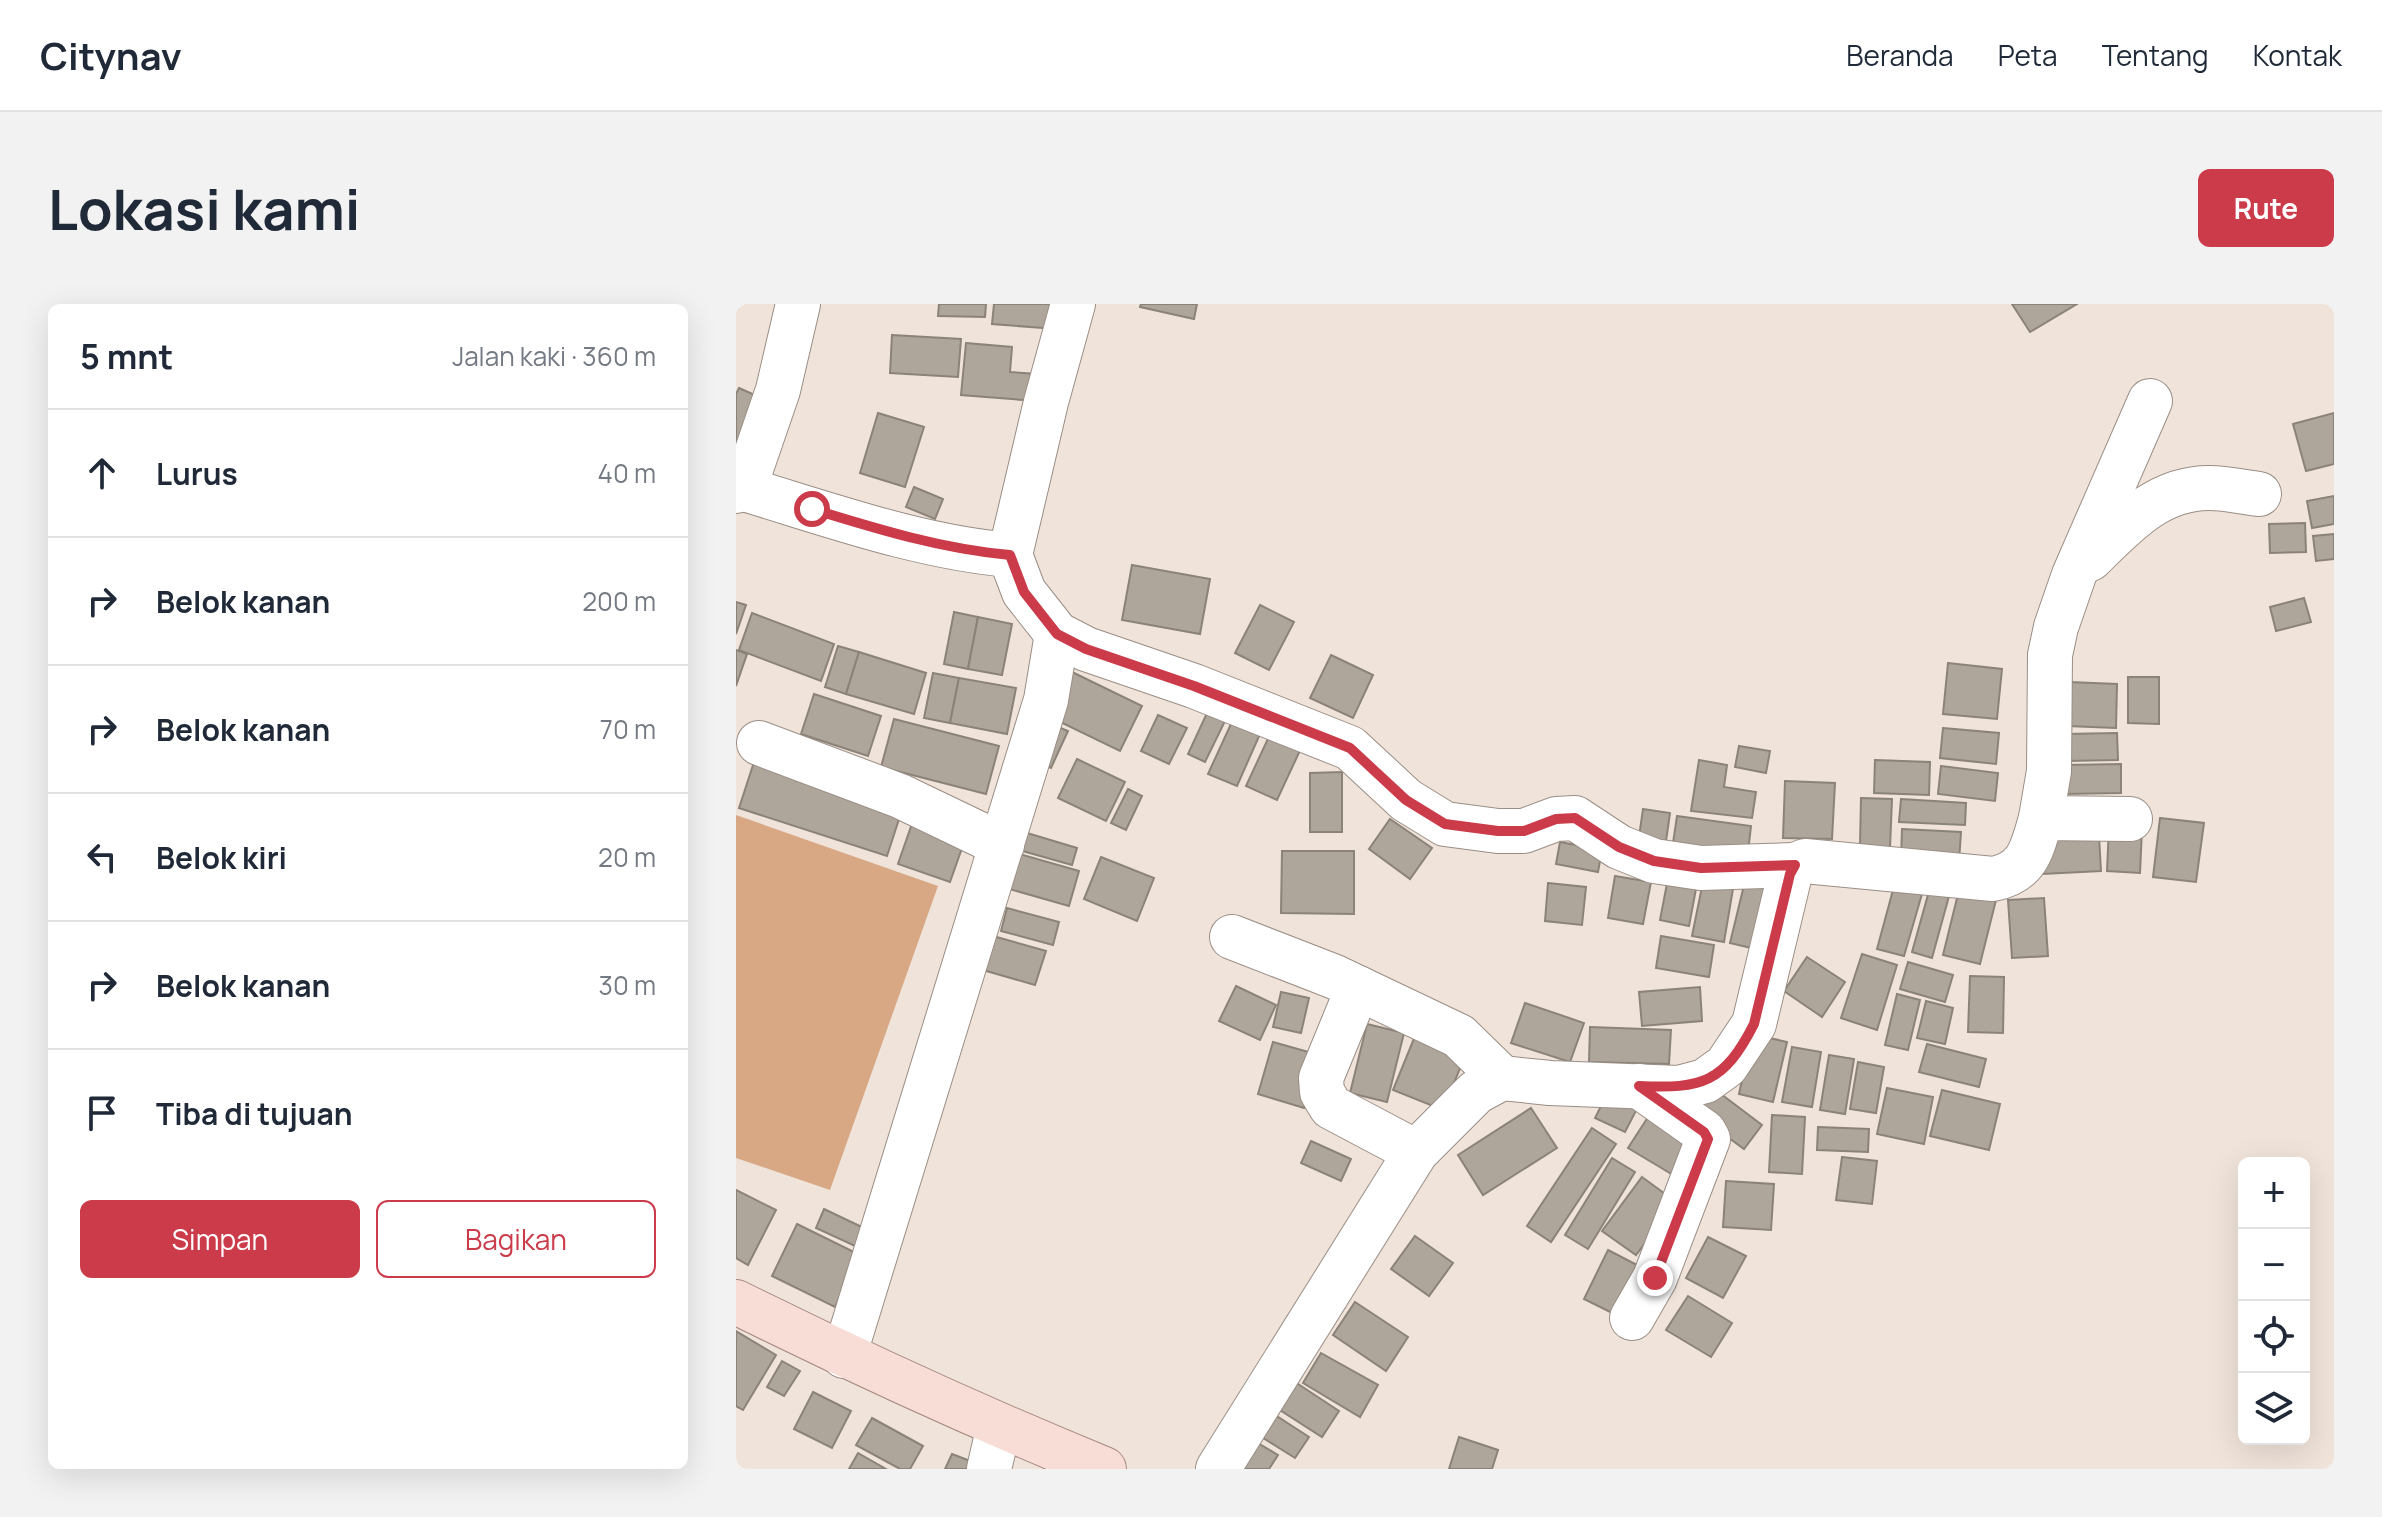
<!DOCTYPE html>
<html lang="id">
<meta charset="utf-8">
<style>
:root{--surface:#fff;--page:#f2f2f3;--text:#1f2937;--muted:#747a83;--line:#e0e1e3;--accent:#cb3b4a}
body{margin:0;font-family:Manrope,sans-serif;background:var(--page);color:var(--text)}
.controls{position:absolute;right:24px;bottom:24px;display:grid;overflow:hidden;border-radius:12px;box-shadow:0 8px 32px #0002}
.controls button{width:72px;height:72px;display:grid;place-items:center;padding:0;border:0;border-bottom:2px solid var(--line);background:var(--surface);color:var(--text);font:40px sans-serif}
.stop{position:absolute;width:24px;height:24px;margin:-18px;border:6px solid #cb3b4a;border-radius:50%;background:#fff}
.stop.end{background:#cb3b4a;border-color:#fff;box-shadow:0 2px 8px #0008}
.list{margin:0;padding:0;list-style:none}
h2{display:flex;justify-content:space-between;align-items:center;height:104px;margin:0;padding:0 32px;font-size:34px}
h2 small{font-size:26px;font-weight:400;color:var(--muted)}
.list li{display:grid;grid-template-columns:52px 1fr auto;gap:24px;align-items:center;box-sizing:border-box;height:128px;padding:0 32px;border-top:2px solid var(--line)}
.list b{display:block;font-size:30px;white-space:nowrap}
.list em{font-size:26px;font-style:normal;color:var(--muted)}
.actions{display:flex;gap:16px;padding:24px 32px}
.actions a{flex:1;padding:18px 0;border:2px solid var(--accent);border-radius:12px;text-align:center;font-size:28px;color:var(--accent)}
.actions .main{background:var(--accent);color:#fff}
.icon{flex:none;width:44px;height:44px;fill:none;stroke:currentColor;stroke-width:2;stroke-linecap:round;stroke-linejoin:round}
.map{position:relative;flex:none;width:1598px;height:1165px;overflow:hidden;border-radius:12px}
header{display:flex;align-items:center;gap:48px;box-sizing:border-box;height:112px;padding:0 40px;background:var(--surface);border-bottom:2px solid var(--line)}
header strong{font-size:38px}
nav{display:flex;gap:44px;margin-inline-start:auto;font-size:28px}
.intro{display:flex;align-items:center;justify-content:space-between;box-sizing:border-box;height:192px;padding:0 48px}
h1{margin:0;font-size:56px}
.button{padding:20px 36px;border-radius:12px;background:var(--accent);color:#fff;font-size:28px;font-weight:700}
main{display:flex;gap:48px;padding:0 48px}
aside{flex:1;background:var(--surface);border-radius:12px;box-shadow:0 8px 32px #0002}
.map>svg:first-child{display:block}
</style>
<header>
<strong>Citynav</strong>
<nav><a>Beranda</a><a>Peta</a><a>Tentang</a><a>Kontak</a></nav>
</header>
<div class="intro"><h1>Lokasi kami</h1><a class="button">Rute</a></div>
<main>
<aside>
<h2>5 mnt<small>Jalan kaki · 360 m</small></h2>
<ul class="list">
<li><svg class="icon" aria-label="ahead" viewBox="0 0 24 24"><path d="M12 20V5M6 11l6-6 6 6"/></svg><div><b>Lurus</b></div><em>40 m</em></li>
<li><svg class="icon" aria-label="right" viewBox="0 0 24 24"><path d="M7 20v-9h11M14 6l5 5-5 5"/></svg><div><b>Belok kanan</b></div><em>200 m</em></li>
<li><svg class="icon" aria-label="right" viewBox="0 0 24 24"><path d="M7 20v-9h11M14 6l5 5-5 5"/></svg><div><b>Belok kanan</b></div><em>70 m</em></li>
<li><svg class="icon" aria-label="left" viewBox="0 0 24 24"><path d="M17 20v-9H6M10 6l-5 5 5 5"/></svg><div><b>Belok kiri</b></div><em>20 m</em></li>
<li><svg class="icon" aria-label="right" viewBox="0 0 24 24"><path d="M7 20v-9h11M14 6l5 5-5 5"/></svg><div><b>Belok kanan</b></div><em>30 m</em></li>
<li><svg class="icon" aria-label="arrive" viewBox="0 0 24 24"><path d="M6 21V4h12l-3 4 3 4H6"/></svg><div><b>Tiba di tujuan</b></div></li>
</ul>
<div class="actions"><a class="main">Simpan</a><a>Bagikan</a></div>
</aside>
<div class="map">
<svg width="1598" height="1165" viewBox="0 0 1598 1165">
<rect width="100%" height="100%" fill="#f0e3da"/>
<path fill="#d8a885" d="M0 511 202 582 94 886 0 854Z"/>
<g fill="#afa69b" stroke="#8b8379" stroke-width="2">
<path d="M203 0H250L249 13 202 12Z"/>
<path d="M258 0H322L320 25 256 20Z"/>
<path d="M405 0H461L458 15 404 3Z"/>
<path d="M1276 0H1341L1294 28Z"/>
<path d="M156 31 225 35 222 73 154 69Z"/>
<path d="M230 39 276 43 274 68 301 70 299 97 225 91Z"/>
<path d="M3 84 30 96 0 162V90Z"/>
<path d="M142 109 188 123 169 183 124 169Z"/>
<path d="M1598 109V160L1570 167 1557 120Z"/>
<path d="M178 183 207 195 199 215 170 203Z"/>
<path d="M1598 192V220L1576 224 1571 197Z"/>
<path d="M1569 219 1570 248 1534 249 1533 220Z"/>
<path d="M1598 230V255L1580 257 1577 232Z"/>
<path d="M396 261 474 275 464 330 386 316Z"/>
<path d="M1568 294 1575 318 1540 327 1534 303Z"/>
<path d="M0 298 10 301 0 330Z"/>
<path d="M524 301 558 318 533 366 499 349Z"/>
<path d="M218 308 242 313 232 365 208 360Z"/>
<path d="M16 309 98 340 85 377 3 346Z"/>
<path d="M242 313 276 320 266 371 232 365Z"/>
<path d="M102 342 123 348 110 390 89 383Z"/>
<path d="M0 346 11 350 0 382Z"/>
<path d="M123 348 190 369 178 410 110 390Z"/>
<path d="M595 351 637 371 617 414 574 394Z"/>
<path d="M1212 359 1266 365 1261 415 1207 410Z"/>
<path d="M336 368 406 402 384 447 314 413Z"/>
<path d="M197 369 223 374 214 419 188 414Z"/>
<path d="M1392 373H1423V420L1392 419Z"/>
<path d="M223 374 280 384 271 430 214 419Z"/>
<path d="M1333 378 1381 380 1380 424 1331 422Z"/>
<path d="M78 390 145 412 132 452 65 430Z"/>
<path d="M471 409 489 417 469 458 452 450Z"/>
<path d="M500 409 528 421 501 482 472 470Z"/>
<path d="M422 411 451 424 433 460 405 447Z"/>
<path d="M158 415 263 442 250 490 145 463Z"/>
<path d="M310 418 332 427 315 464 294 454Z"/>
<path d="M1207 424 1263 429 1260 460 1204 454Z"/>
<path d="M536 426 567 440 541 496 510 482Z"/>
<path d="M1381 429 1382 456 1330 457 1329 430Z"/>
<path d="M1003 442 1034 447 1030 469 999 463Z"/>
<path d="M341 455 389 478 370 517 322 494Z"/>
<path d="M963 456 991 461 988 483 1020 488 1016 514 955 507Z"/>
<path d="M1139 456 1194 458 1193 491 1138 489Z"/>
<path d="M18 458 166 506 151 552 3 504Z"/>
<path d="M1385 460V489L1327 490V461Z"/>
<path d="M1205 462 1262 469 1259 497 1202 490Z"/>
<path d="M606 468V528H574V469Z"/>
<path d="M1049 477 1099 479 1096 535 1047 534Z"/>
<path d="M392 485 406 492 390 526 375 519Z"/>
<path d="M1125 494 1156 495 1154 544 1124 542Z"/>
<path d="M1165 495 1230 499 1229 521 1163 518Z"/>
<path d="M907 505 934 509 930 537 903 533Z"/>
<path d="M180 508 232 527 214 578 162 560Z"/>
<path d="M941 512 1015 522 1011 557 936 546Z"/>
<path d="M1424 514 1468 519 1460 578 1417 573Z"/>
<path d="M654 515 696 544 674 575 633 545Z"/>
<path d="M1373 523 1406 525 1404 569 1371 567Z"/>
<path d="M1166 525 1225 528 1223 558 1165 556Z"/>
<path d="M281 526 341 544 336 561 276 544Z"/>
<path d="M1363 532 1365 567 1306 570 1304 534Z"/>
<path d="M824 538 866 546 862 568 820 560Z"/>
<path d="M266 545 343 567 333 602 256 580Z"/>
<path d="M546 547H618V610L545 609Z"/>
<path d="M365 553 418 574 401 617 348 595Z"/>
<path d="M933 569 962 574 953 622 924 616Z"/>
<path d="M879 572 915 578 907 620 872 614Z"/>
<path d="M968 573 998 579 988 638 956 632Z"/>
<path d="M1160 575 1188 583 1168 652 1141 645Z"/>
<path d="M1009 577 1047 586 1032 648 994 639Z"/>
<path d="M812 579 850 583 846 621 809 617Z"/>
<path d="M1195 580 1215 585 1196 654 1176 648Z"/>
<path d="M1223 586 1260 596 1244 660 1207 651Z"/>
<path d="M1308 594 1312 652 1276 654 1272 596Z"/>
<path d="M271 604 323 618 317 641 265 627Z"/>
<path d="M257 632 310 647 299 681 247 666Z"/>
<path d="M925 632 978 641 973 673 920 664Z"/>
<path d="M1126 650 1161 661 1141 726 1105 714Z"/>
<path d="M1071 653 1109 678 1086 713 1048 687Z"/>
<path d="M1172 658 1217 671 1209 698 1164 685Z"/>
<path d="M1234 672 1268 673 1267 729 1232 728Z"/>
<path d="M500 682 540 701 524 736 483 717Z"/>
<path d="M964 683 966 717 906 722 903 688Z"/>
<path d="M545 688 573 694 565 729 537 723Z"/>
<path d="M1161 690 1184 696 1172 746 1149 741Z"/>
<path d="M1190 697 1217 704 1209 740 1181 734Z"/>
<path d="M789 699 848 719 834 758 775 739Z"/>
<path d="M631 720 668 729 651 798 614 789Z"/>
<path d="M854 723 935 726 933 760 853 758Z"/>
<path d="M1016 730 1051 738 1037 798 1003 790Z"/>
<path d="M679 732 729 752 707 806 657 786Z"/>
<path d="M537 738 583 751 568 804 522 790Z"/>
<path d="M1191 740 1250 755 1243 783 1183 768Z"/>
<path d="M1056 743 1085 748 1076 803 1046 798Z"/>
<path d="M1093 751 1118 755 1109 810 1084 806Z"/>
<path d="M1122 758 1148 763 1140 809 1114 805Z"/>
<path d="M875 782 905 797 889 828 859 814Z"/>
<path d="M977 784 1026 821 1008 845 958 808Z"/>
<path d="M1151 784 1197 793 1188 840 1141 830Z"/>
<path d="M1206 786 1264 800 1253 846 1194 832Z"/>
<path d="M795 804 821 844 747 891 722 851Z"/>
<path d="M914 810 958 837 937 871 892 844Z"/>
<path d="M1036 811 1069 813 1066 870 1033 868Z"/>
<path d="M1082 823 1133 825 1132 848 1081 846Z"/>
<path d="M856 824 880 840 815 938 791 922Z"/>
<path d="M575 837 615 855 605 877 565 859Z"/>
<path d="M1106 853 1141 857 1136 900 1100 896Z"/>
<path d="M876 854 899 868 852 945 829 931Z"/>
<path d="M906 873 940 898 900 951 866 927Z"/>
<path d="M990 877 1038 880 1035 926 987 923Z"/>
<path d="M0 886 40 906 12 961 0 954Z"/>
<path d="M88 905 128 924 119 942 80 924Z"/>
<path d="M61 920 124 951 99 1003 36 972Z"/>
<path d="M679 932 717 959 693 992 655 965Z"/>
<path d="M972 933 1010 952 987 994 950 974Z"/>
<path d="M872 946 901 961 876 1009 848 995Z"/>
<path d="M952 992 996 1019 975 1053 930 1026Z"/>
<path d="M619 998 672 1033 650 1067 597 1031Z"/>
<path d="M0 1027 40 1051 7 1106 0 1102Z"/>
<path d="M585 1049 642 1081 624 1113 567 1079Z"/>
<path d="M46 1057 64 1067 48 1092 31 1083Z"/>
<path d="M553 1074 603 1107 586 1133 536 1101Z"/>
<path d="M77 1088 115 1107 96 1144 58 1125Z"/>
<path d="M530 1105 573 1133 559 1154 516 1127Z"/>
<path d="M136 1114 187 1142 174 1165H164L120 1141Z"/>
<path d="M510 1132 542 1151 533 1165H496Z"/>
<path d="M723 1133 762 1146 756 1165H713Z"/>
<path d="M122 1149 150 1165H113Z"/>
<path d="M216 1150 250 1163 249 1165H209Z"/>
</g>
<g fill="none" stroke-linecap="round" stroke-linejoin="round">
<defs>
<g id="minor">
<path d="M8 185C95 211 183 243 274 251L288 288 321 330 350 345 458 382 614 444 670 496 709 520 762 527H788L820 515 839 514 883 543 918 557 965 564 1059 561"/>
<path d="M0 187 8 185 42 86 62 0"/>
<path d="M274 251 310 98 337 0"/>
<path d="M1354 255C1389 221 1421 184 1473 184 1490 184 1507 188 1523 190"/>
<path d="M23 439 164 492 266 541"/>
<path d="M1305 514 1313 467 1314 351 1320 323 1338 271 1414 97"/>
<path d="M496 633 599 673 723 732 766 774"/>
<path d="M622 684 585 774 586 788 595 803 680 848"/>
<path d="M896 1014 919 974 972 835 968 828 903 782"/>
<path d="M108 1052 310 396 321 330"/>
<path d="M253 1165 263 1122"/>
<path d="M482 1165 680 848 740 788 766 774 814 779 943 784 969 777 990 762 1018 720 1054 570 1059 561 1069 557 1257 575C1292 568 1296 546 1305 514L1394 515"/>
</g>
<path id="major" d="M0 998C121 1058 243 1114 368 1165"/>
</defs>
<use href="#minor" stroke="#9a8e86" stroke-width="46"/>
<use href="#major" stroke="#a5887f" stroke-width="46"/>
<use href="#minor" stroke="#fff" stroke-width="44"/>
<use href="#major" stroke="#f7ddd6" stroke-width="44"/>
</g>
<g fill="none" stroke-linecap="round" stroke-linejoin="round">
<path stroke="#cb3b4a" stroke-width="10" d="M76 205C141 225 206 245 274 251L288 288 321 330 350 345 458 382 614 444 670 496 709 520 762 527H788L820 515 839 514 883 543 918 557 965 564 1059 561 1054 570 1018 720C988 779 966 785 903 782L968 828 972 835 919 974"/>
</g>
</svg>
<div class="controls">
<button>+</button>
<button>−</button>
<button><svg class="icon" aria-label="locate" viewBox="0 0 24 24"><circle cx="12" cy="12" r="6"/><path d="M12 2v4M12 18v4M2 12h4M18 12h4"/></svg></button>
<button><svg class="icon" aria-label="layers" viewBox="0 0 24 24"><path d="M12 4l9 5-9 5-9-5zM3 14l9 5 9-5"/></svg></button>
</div>
<div class="stop" style="left:76px;top:205px"></div>
<div class="stop end" style="left:919px;top:974px"></div>
</div>
</main>
